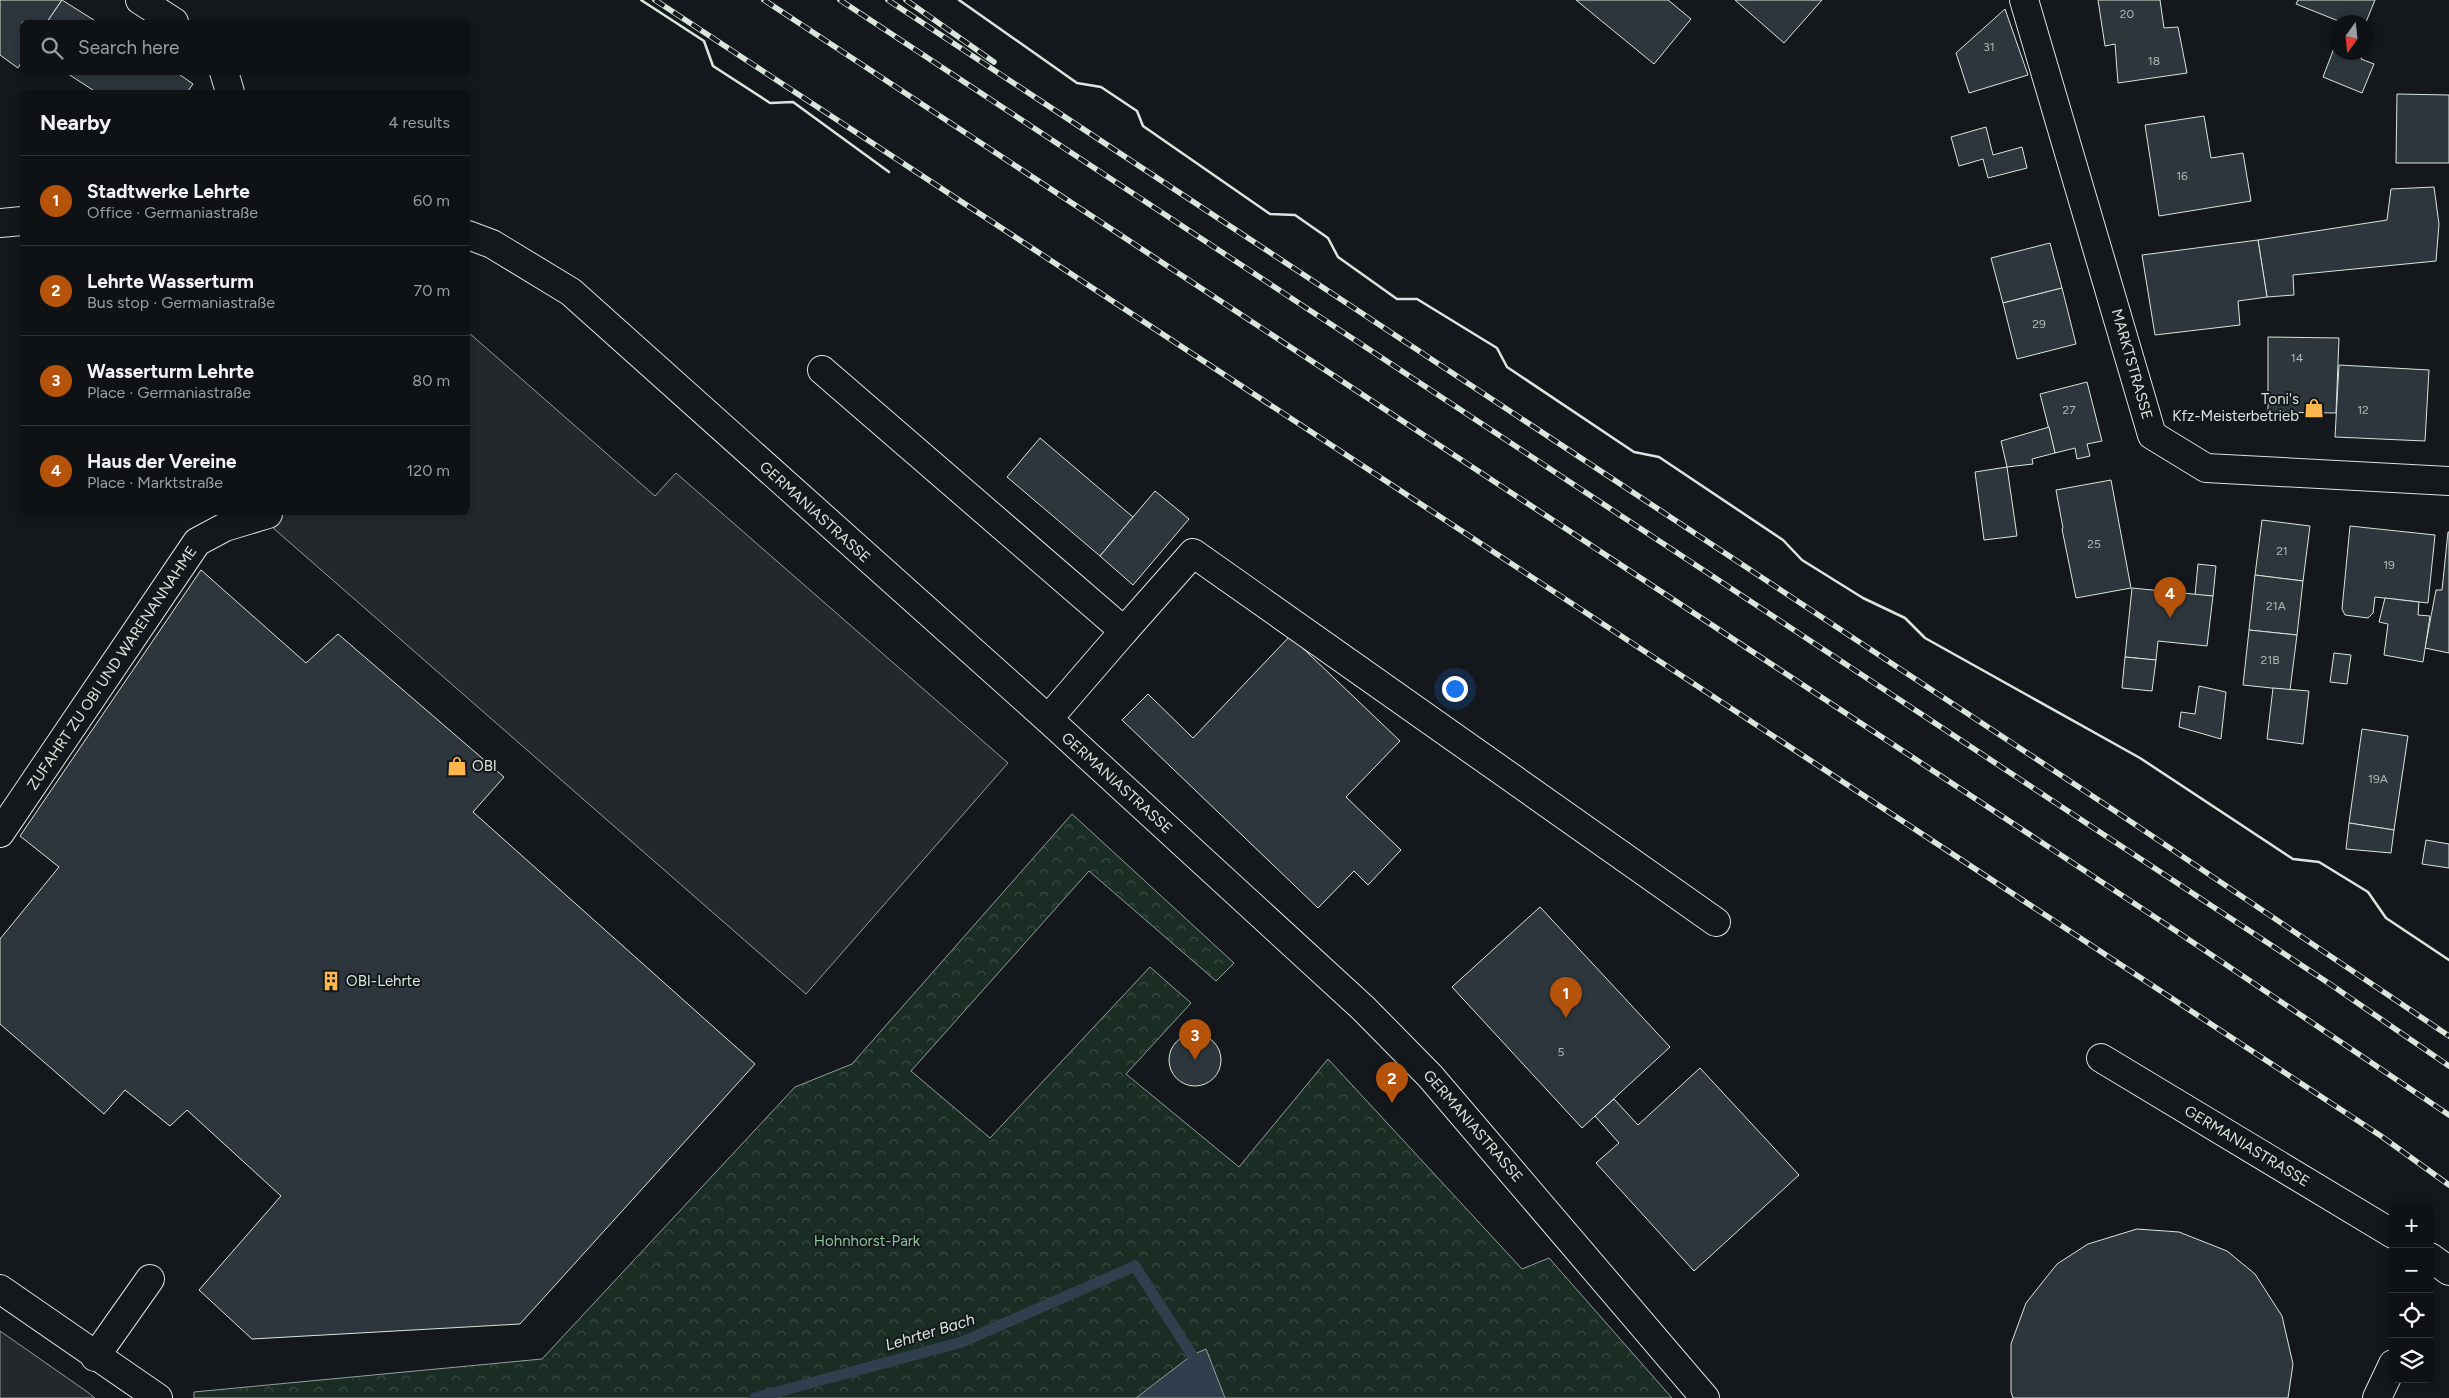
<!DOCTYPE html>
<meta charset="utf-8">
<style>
:root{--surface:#0f1215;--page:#1d2022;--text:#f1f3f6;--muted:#9b9ea0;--line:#2f3234;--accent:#b45309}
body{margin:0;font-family:Figtree,sans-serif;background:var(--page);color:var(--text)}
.controls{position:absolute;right:15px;bottom:15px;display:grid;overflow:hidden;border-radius:8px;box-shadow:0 2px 8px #0003}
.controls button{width:45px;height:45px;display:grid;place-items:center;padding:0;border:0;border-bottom:1px solid var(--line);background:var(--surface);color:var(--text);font:25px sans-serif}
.compass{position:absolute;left:2329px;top:15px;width:45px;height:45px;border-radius:50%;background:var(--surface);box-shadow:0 2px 8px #0003;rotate:195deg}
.you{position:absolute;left:1454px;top:688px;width:18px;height:18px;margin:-12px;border:4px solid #fff;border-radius:50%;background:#1a73e8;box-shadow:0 0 0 8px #1a73e833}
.badge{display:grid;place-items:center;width:32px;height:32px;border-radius:50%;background:var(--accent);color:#fff;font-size:16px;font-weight:700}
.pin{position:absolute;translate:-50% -41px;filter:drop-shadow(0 1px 2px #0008)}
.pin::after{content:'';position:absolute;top:26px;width:18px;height:15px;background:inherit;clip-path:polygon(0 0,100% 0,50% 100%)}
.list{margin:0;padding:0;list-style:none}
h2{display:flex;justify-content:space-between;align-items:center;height:65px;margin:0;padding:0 20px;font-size:21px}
h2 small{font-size:16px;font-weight:400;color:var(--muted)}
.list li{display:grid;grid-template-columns:32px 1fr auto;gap:15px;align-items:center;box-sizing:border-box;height:90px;padding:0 20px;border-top:1px solid var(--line)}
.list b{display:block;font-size:19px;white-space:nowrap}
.list p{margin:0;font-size:16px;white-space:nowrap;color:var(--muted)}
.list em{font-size:16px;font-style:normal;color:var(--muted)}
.icon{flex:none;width:28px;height:28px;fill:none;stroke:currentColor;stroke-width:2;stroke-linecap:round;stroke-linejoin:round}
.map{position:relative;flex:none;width:2449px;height:1398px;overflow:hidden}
.search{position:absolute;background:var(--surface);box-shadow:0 2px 8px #0003;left:20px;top:20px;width:450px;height:55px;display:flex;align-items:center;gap:12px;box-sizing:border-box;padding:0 18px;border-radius:8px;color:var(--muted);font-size:19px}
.panel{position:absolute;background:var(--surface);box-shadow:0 2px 8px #0003;left:20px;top:90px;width:450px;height:425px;border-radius:8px}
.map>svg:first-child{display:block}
</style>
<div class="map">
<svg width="2449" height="1398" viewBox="0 0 2449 1398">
<defs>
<pattern id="forest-crowns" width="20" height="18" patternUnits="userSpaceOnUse" patternTransform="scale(1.25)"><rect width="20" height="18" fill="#1a2d24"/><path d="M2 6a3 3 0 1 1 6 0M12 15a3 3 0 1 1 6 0" fill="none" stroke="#3b4b43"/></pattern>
</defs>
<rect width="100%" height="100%" fill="#14181c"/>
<path fill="url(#forest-crowns)" stroke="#939e99" d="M1072 814 1234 963 1216 981 1089 871 911 1071 990 1138 1150 967 1191 1003 1126 1074 1239 1167 1328 1059 1522 1269 1549 1258 1672 1398H194V1392L542 1359 795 1087 852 1064Z"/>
<g fill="#24282b" stroke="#939e99">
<path d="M468 332 655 496 676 473 1008 763 806 994 256 513 468 512Z"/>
<path d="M0 1331 86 1391 95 1398H0Z"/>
</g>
<path fill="#2f3f4d" stroke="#939e99" d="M1206 1349 1225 1398H1136L1192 1355Z"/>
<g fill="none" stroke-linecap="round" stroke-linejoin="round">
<path stroke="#2f3f4d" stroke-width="11" d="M755 1398 962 1342 1135 1266 1192 1355"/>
</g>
<g fill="#2c363c" stroke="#d8e6dc">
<path d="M0 0H62L47 22H22V61L18 68 0 55Z"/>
<path d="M62 0 97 22H47Z"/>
<path d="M1576 0H1668L1691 19 1654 64Z"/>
<path d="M1735 0H1822L1784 43Z"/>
<path d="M2098 0H2160L2164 28 2178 27 2187 73 2118 83 2115 44 2105 46Z"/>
<path d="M2298 0H2375L2366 22H2341L2296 4Z"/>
<path d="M2005 9 2028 75 1969 93 1956 53Z"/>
<path d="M2336 43V52H2363L2361 59 2374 64 2362 93 2323 77Z"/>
<path d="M65 72H176L193 84 187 92H96Z"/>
<path d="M2397 94 2449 95V163H2396Z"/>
<path d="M2204 116 2211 158 2243 153 2251 201 2159 216 2145 125Z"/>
<path d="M1986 127 1993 155 2022 147 2027 168 1988 178 1983 159 1959 166 1951 137Z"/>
<path d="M2434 187 2439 224 2436 261 2293 275 2294 295 2267 297 2258 240 2387 220 2391 189Z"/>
<path d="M2258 240 2267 297 2238 301 2240 325 2155 335 2142 255Z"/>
<path d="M2050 243 2062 288 2003 303 1991 258Z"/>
<path d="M2062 288 2076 344 2017 359 2003 303Z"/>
<path d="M2268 337 2339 338 2336 413 2268 412Z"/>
<path d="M2339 365 2429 370 2425 441 2335 437Z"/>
<path d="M2087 382 2102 441 2087 444 2090 456 2077 459 2075 448 2055 453 2040 394Z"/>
<path d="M2049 427 2055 453 2032 459 2033 464 2007 467 2001 441Z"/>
<path d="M1040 438 1133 517 1100 556 1007 477Z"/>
<path d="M2007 467 2017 536 1984 540 1975 472Z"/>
<path d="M2111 480 2131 588 2076 598 2062 529 2063 528 2056 490Z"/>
<path d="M1155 491 1189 519 1133 585 1100 556Z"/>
<path d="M2262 520 2310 526 2303 581 2255 575Z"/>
<path d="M2350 526 2435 535 2428 603 2375 597 2373 613 2368 618 2345 615 2342 609Z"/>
<path d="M2448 532H2449V653L2425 648 2436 590H2442Z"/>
<path d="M2198 564 2216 566 2213 596 2195 595Z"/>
<path d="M201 570 306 663 338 634 504 777 473 812 755 1064 520 1324 252 1339 199 1290 281 1196 187 1110 170 1126 125 1090 104 1114 0 1024V939L59 867 20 836Z"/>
<path d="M2255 575 2303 581 2297 635 2249 630Z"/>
<path d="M2132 588 2213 596 2207 646 2158 641 2156 660 2125 657Z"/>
<path d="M2385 598 2419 602 2418 615 2430 616 2423 662 2384 655 2388 624 2379 622Z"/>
<path d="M2249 630 2297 635 2290 690 2243 685Z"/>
<path d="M1290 636 1400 741 1346 797 1401 850 1368 885 1354 871 1318 908 1122 720 1148 694 1193 738Z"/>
<path d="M2334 653 2351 655 2347 684 2330 682Z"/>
<path d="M2125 657 2156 660 2152 691 2122 688Z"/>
<path d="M2199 686 2226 692 2221 739 2179 727 2181 712 2195 714Z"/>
<path d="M2273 688 2309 691 2303 744 2267 739Z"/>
<path d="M2362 729 2408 736 2394 830 2349 823Z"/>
<path d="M2349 823 2394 830 2391 853 2346 849Z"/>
<path d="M2426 840 2449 844V868L2422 864Z"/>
<path d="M1540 907 1670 1047 1582 1128 1452 987Z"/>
<circle cx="1195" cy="1060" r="26"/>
<path d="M1700 1068 1799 1175 1694 1271 1596 1163 1619 1143 1595 1116 1614 1099 1638 1125Z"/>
<path d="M2137 1229 2179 1232 2227 1251 2255 1274 2282 1316 2293 1364 2288 1398H2013L2011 1392V1344L2026 1303 2057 1264 2088 1244Z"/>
</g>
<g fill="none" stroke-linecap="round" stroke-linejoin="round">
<defs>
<g id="minor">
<path d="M140 0 174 22"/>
<path d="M2024 0 2152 435 2206 468 2449 481"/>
<path d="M224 72 230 92"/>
<path d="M0 223 22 221"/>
<path d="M468 235 492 244 571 292 1048 719 1363 1008 1430 1076 1705 1398"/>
<path d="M822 370 1124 631 1048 719"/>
<path d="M1124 631 1193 553 1716 922"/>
<path d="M0 833 197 542 225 527 268 514"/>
<path d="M2101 1058 2393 1234"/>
<path d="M2430 1257 2449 1271"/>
<path d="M0 1289 158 1398"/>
<path d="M95 1357 150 1279"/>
<path d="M2377 1398 2393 1364"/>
</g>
</defs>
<use href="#minor" stroke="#d8e6dc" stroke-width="30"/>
<use href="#minor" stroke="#14181c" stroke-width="28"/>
<defs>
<g id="rail">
<path d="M655 0 2381 1136 2449 1185"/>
<path d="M764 0 2176 931 2449 1115"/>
<path d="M840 0 2327 982 2449 1066"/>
<path d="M888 0 2112 809 2449 1036"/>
<path d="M906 0 994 62"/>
</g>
</defs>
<use href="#rail" stroke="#d8e6dc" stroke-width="5.5"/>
<use href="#rail" stroke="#14181c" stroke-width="4" stroke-dasharray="11" stroke-linecap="butt"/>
<g stroke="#d8e6dc" stroke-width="2.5">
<path d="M641 0 704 41 713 66 770 103 793 102 889 172"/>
<path d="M959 0 1077 83 1101 87 1137 111 1143 126 1270 214 1295 215 1328 238 1338 257 1397 299H1417L1497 348 1507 367 1634 452 1659 457 1783 540 1802 560 1863 598 1905 618 1925 638 2140 758 2293 859 2319 862 2368 892 2386 918 2449 960"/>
</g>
</g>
<defs>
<symbol id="shop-bare" viewBox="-9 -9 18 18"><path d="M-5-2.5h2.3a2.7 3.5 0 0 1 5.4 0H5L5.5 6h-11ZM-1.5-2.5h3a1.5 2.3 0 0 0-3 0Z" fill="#ffb74d" stroke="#14181c" stroke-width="2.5" paint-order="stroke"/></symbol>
<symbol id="building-bare" viewBox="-9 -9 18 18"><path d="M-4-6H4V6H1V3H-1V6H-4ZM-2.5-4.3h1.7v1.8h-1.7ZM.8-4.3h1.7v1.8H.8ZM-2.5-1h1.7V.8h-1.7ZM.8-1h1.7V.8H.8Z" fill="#ffb74d" stroke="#14181c" stroke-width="2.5" paint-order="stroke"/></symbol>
</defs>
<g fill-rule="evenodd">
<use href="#shop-bare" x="2300" y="394" width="28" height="28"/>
<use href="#shop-bare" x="443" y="752" width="28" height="28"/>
<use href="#building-bare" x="317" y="967" width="28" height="28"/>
</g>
<g text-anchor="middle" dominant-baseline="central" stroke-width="4" stroke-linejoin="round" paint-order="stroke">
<g font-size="12" fill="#adbab4">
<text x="2127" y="14">20</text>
<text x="1989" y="47">31</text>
<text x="2154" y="61">18</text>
<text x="2182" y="176">16</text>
<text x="2039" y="324">29</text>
<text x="2297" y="358">14</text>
<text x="2069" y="410">27</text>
<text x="2363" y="410">12</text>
<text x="2094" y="544">25</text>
<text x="2282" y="551">21</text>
<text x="2389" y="565">19</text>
<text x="2276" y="606">21A</text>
<text x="2270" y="660">21B</text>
<text x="2378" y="779">19A</text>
<text x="1561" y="1052">5</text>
</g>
<g font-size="15" fill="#d8e6dc" stroke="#14181c">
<text transform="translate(2132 364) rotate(74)">MARKTSTRASSE</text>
<text transform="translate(815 512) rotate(42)">GERMANIASTRASSE</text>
<text transform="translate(112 668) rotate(-56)">ZUFAHRT ZU OBI UND WARENANNAHME</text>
<text transform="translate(1117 783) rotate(42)">GERMANIASTRASSE</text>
<text transform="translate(1473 1126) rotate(49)">GERMANIASTRASSE</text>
<text transform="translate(2247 1146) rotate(31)">GERMANIASTRASSE</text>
</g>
<g font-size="15" fill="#d8e6dc" stroke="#14181c" text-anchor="start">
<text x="2299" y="399" text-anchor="end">Toni's<tspan x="2299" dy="17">Kfz-Meisterbetrieb</tspan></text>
<text x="472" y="766">OBI</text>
<text x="346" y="981">OBI-Lehrte</text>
</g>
<g font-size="15" fill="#8ac095" stroke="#14181c">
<text x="867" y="1241">Hohnhorst-Park</text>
</g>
<g font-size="16" font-style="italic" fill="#d8e6dc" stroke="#14181c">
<text transform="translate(930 1332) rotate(-17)">Lehrter Bach</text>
</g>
</g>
</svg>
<div class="controls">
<button>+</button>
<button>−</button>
<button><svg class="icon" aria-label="locate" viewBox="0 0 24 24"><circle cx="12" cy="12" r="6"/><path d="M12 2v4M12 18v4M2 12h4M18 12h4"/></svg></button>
<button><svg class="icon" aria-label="layers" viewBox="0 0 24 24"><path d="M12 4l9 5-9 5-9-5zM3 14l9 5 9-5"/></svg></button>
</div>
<svg class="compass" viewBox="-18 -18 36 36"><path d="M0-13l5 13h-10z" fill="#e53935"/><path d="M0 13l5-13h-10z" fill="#9b9ea0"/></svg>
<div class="you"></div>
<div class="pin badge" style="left:1566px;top:1018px">1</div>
<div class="pin badge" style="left:1392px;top:1103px">2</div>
<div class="pin badge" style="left:1195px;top:1060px">3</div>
<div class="pin badge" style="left:2170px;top:618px">4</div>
<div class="search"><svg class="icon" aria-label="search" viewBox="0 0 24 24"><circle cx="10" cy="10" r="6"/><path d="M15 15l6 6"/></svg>Search here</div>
<section class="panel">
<h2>Nearby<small>4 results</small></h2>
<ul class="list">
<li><span class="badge">1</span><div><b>Stadtwerke Lehrte</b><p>Office · Germaniastraße</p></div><em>60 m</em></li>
<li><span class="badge">2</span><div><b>Lehrte Wasserturm</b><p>Bus stop · Germaniastraße</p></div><em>70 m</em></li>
<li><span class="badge">3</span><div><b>Wasserturm Lehrte</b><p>Place · Germaniastraße</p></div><em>80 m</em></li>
<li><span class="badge">4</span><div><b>Haus der Vereine</b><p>Place · Marktstraße</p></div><em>120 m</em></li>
</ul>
</section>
</div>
